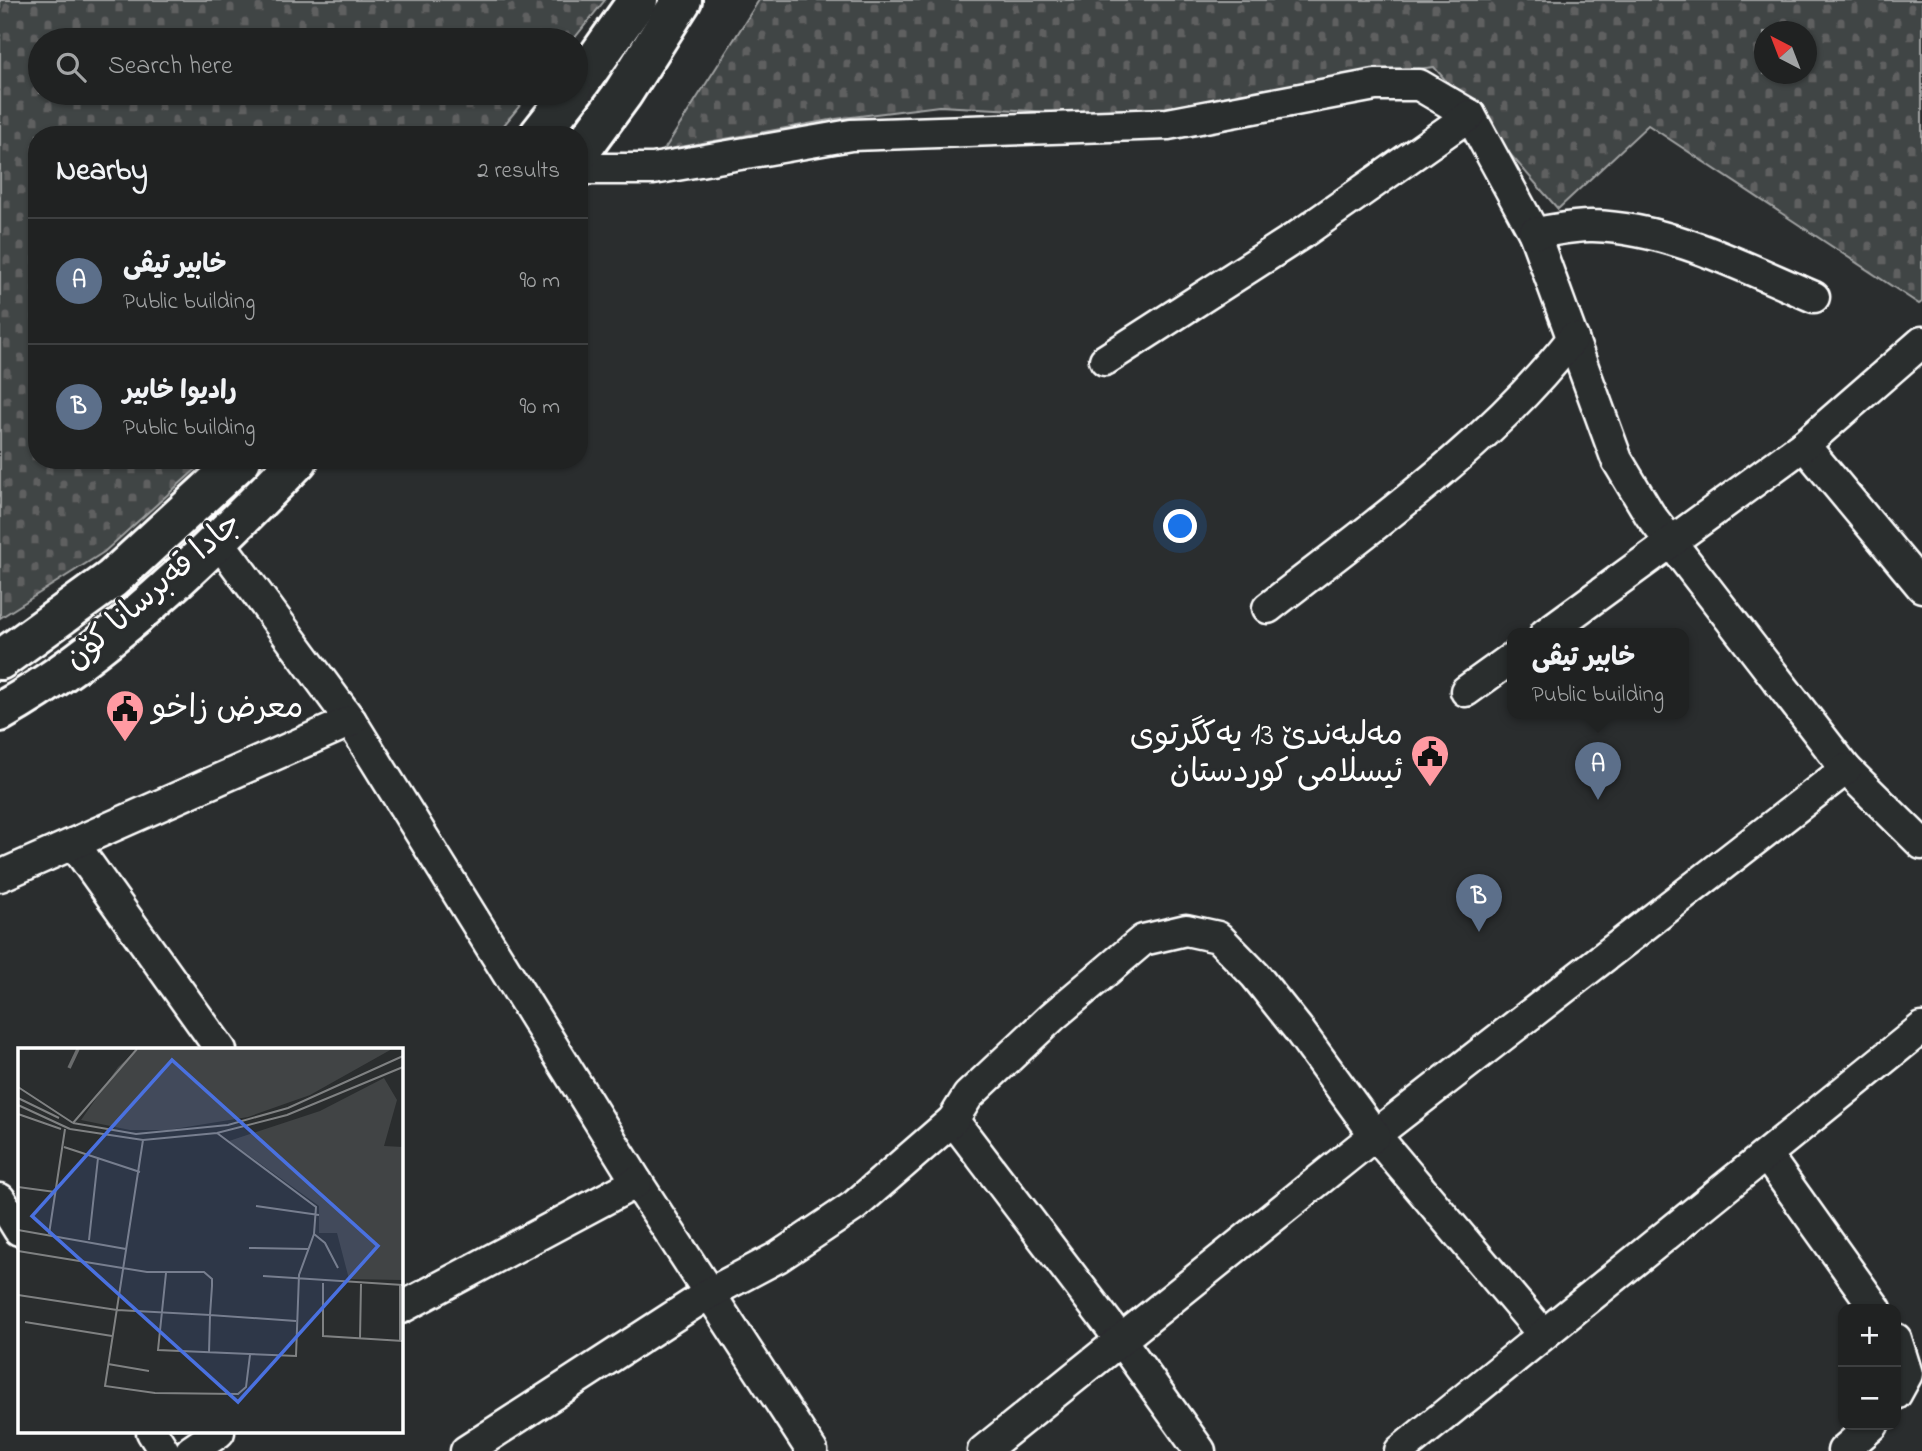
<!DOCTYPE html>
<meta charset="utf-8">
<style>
:root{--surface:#202222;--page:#2d2f2f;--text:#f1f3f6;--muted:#a2a4a5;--line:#3d3f40;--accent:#ff9aa2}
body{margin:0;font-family:"Indie Flower","Playpen Sans Arabic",sans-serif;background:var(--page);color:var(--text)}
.controls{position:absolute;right:21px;bottom:21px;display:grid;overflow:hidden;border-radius:14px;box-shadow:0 2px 5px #0004}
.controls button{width:63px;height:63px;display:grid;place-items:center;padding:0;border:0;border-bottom:2px solid var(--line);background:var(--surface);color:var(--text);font:35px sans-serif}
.compass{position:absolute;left:1754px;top:21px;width:63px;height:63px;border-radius:50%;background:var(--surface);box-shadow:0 2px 5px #0004;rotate:318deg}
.you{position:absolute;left:1181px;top:527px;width:24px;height:24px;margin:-18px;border:5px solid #fff;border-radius:50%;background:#1a73e8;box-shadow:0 0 0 10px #1a73e833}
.badge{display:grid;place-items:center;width:46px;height:46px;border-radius:50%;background:var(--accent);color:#fff;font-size:23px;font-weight:700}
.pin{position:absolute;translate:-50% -58px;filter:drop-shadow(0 2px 4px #0008)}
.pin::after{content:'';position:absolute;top:37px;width:24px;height:21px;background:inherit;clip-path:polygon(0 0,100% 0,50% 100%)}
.popup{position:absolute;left:1507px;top:628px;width:182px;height:91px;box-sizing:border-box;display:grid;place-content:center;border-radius:14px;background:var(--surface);filter:drop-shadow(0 2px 5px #0005);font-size:23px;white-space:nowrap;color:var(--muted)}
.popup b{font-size:26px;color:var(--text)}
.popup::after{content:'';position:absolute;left:50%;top:100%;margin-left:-14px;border:14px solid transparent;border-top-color:var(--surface)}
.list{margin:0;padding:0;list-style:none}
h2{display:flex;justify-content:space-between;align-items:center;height:91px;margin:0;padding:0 28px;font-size:30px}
h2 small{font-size:23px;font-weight:400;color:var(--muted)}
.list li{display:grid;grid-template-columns:46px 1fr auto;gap:21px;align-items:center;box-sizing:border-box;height:126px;padding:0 28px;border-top:2px solid var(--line)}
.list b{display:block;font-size:26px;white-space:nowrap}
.list p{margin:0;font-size:23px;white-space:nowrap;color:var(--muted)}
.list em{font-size:23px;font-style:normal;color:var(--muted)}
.icon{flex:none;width:38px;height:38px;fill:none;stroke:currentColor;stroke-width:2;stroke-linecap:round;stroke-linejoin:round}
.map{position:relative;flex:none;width:1922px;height:1451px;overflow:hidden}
.search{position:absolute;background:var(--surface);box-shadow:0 2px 5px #0004;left:28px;top:28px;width:560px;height:77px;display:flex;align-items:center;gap:18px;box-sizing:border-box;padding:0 24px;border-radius:38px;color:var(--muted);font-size:26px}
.panel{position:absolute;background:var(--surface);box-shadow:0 2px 5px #0004;left:28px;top:126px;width:560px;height:343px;border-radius:28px}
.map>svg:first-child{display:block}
</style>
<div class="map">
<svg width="1922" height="1451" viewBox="0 0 1922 1451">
<defs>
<pattern id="cemetery-stones" width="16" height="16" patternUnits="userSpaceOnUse" patternTransform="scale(1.75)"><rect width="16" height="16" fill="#414445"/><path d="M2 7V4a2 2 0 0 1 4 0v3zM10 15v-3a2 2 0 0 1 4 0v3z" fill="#5e6061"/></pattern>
</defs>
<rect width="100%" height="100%" fill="#2a2d2e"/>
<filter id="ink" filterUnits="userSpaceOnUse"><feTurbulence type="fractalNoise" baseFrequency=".0143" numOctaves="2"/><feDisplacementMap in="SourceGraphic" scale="14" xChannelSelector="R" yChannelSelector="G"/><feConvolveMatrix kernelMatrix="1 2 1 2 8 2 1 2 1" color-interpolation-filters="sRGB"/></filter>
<g filter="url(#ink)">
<g fill="url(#cemetery-stones)" stroke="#a0a2a2" stroke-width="2" fill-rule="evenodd">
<path d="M0 0H605L573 40H40V93H530L496 135H37V460H206L104 552 0 618Z"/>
<path d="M759 0H1922V302L1919 304 1648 125 1558 209 1434 67 1373 74 1201 105 1090 114 939 106 836 119 664 150ZM1764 32H1806V74H1764Z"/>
</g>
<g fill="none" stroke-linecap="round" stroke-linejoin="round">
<defs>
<g id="minor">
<path d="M579 169H653L851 135 1168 124 1375 85H1419L1470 115 1534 233 1617 460 1650 515 1846 769 1922 844"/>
<path d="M1534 233C1553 231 1574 225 1593 226 1670 228 1745 268 1814 297"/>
<path d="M1105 360 1301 234 1470 115"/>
<path d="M1804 445 1922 587"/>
<path d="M219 542 351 721 637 1182 812 1451"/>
<path d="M1268 608C1374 525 1489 445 1573 338"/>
<path d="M1545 634 1804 445 1922 342"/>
<path d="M1466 691 1512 658"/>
<path d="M74 844 221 1050"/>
<path d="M0 876 351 721"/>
<path d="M953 1120 1122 1342 1200 1451"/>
<path d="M1767 1156 1876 1309"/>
<path d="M0 1199 19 1230"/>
<path d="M401 1308 637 1182"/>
<path d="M1542 1333 1375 1135 1846 769"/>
<path d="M1896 1339 1907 1374 1896 1394"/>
<path d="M152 1432 164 1451"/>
<path d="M191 1451 219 1432"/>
<path d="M466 1451 708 1294 778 1257 854 1206 953 1120 968 1096 1052 1017 1143 940 1186 930 1218 937 1255 975 1298 1029 1375 1135 983 1451"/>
<path d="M1400 1451 1922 1028"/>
<path d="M1843 1451 1873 1425"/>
</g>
<g id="primary">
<path d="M576 88 638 0"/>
<path d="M539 135 572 93"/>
<path d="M579 153 623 93 682 0"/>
<path d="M0 660 112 579 241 460"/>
<path d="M0 712C108 652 212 549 298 460"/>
</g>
</defs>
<use href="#minor" stroke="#fff" stroke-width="35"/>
<use href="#primary" stroke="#fff" stroke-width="44"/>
<use href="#minor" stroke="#2a2d2e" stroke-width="30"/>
<use href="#primary" stroke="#2a2d2e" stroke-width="38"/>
</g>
</g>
<defs>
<symbol id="civic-pin" viewBox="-11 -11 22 30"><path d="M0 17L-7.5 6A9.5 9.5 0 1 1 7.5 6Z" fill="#ff9aa2" stroke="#2a2d2e"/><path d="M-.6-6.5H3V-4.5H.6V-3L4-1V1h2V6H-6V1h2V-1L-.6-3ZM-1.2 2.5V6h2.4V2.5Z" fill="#111"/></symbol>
</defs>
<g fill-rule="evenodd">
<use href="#civic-pin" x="103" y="687" width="44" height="60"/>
<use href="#civic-pin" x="1408" y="732" width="44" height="60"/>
</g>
<g text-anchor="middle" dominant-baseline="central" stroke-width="6" stroke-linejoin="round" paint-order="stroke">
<g font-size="32" fill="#fff" stroke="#2a2d2e">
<text transform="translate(154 592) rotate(-41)">جادا قەبرسانا کۆن</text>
</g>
<g font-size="32" fill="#fff" stroke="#2a2d2e" text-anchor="start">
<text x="152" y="709">معرض زاخو</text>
<text x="1403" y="736" text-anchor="end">مەلبەندێ 13 یەکگرتوی<tspan x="1403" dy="37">ئیسلامی کوردستان</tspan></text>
</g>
</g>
<g transform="translate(18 1048)">
<rect width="385" height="385" fill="#2a2d2e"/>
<path d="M120 1H374L292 47 230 69 150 82H112L63 72 100 19ZM366 30 379 52 366 98 385 99V232L331 231 319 185H301V158L211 93 302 63Z" fill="#414445"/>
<path fill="none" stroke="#6a6c6d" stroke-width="3.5" d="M51 20 60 1"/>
<path fill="none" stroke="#7f8182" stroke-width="2" d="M0 39 55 75M0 50 41 70M0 57 52 81M0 66 43 81M55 75 119 1M55 75 118 86 210 77 270 60 385 8M52 81 125 92 199 85 269 67 385 19M125 92 87 338 137 345 220 346 228 339 232 307M46 99 122 124M0 139 37 144M238 158 301 167M0 182 108 201M31 186 47 81M296 186 307 195 320 220M71 192 80 110M231 200 290 201M0 203 129 224H186L194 231V238L192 267 99 262 0 247M148 225 140 302 278 308 281 227 296 186 298 159 199 85M245 228 385 237M305 235V288L385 293M7 274 94 288M342 291 343 236M382 293V237M191 305 192 267 278 273M90 316 131 323"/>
<path fill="#4a71e0" fill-opacity="0.15" stroke="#4a71e0" stroke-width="3.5" d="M154 12 360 198 220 354 14 168Z"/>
<rect width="385" height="385" fill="none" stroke="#fff" stroke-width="3.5"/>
</g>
</svg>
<div class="controls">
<button>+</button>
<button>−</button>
</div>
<svg class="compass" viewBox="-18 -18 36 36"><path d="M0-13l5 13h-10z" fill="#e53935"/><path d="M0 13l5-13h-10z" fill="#a2a4a5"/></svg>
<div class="you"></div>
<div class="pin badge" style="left:1598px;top:800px;background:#5c6f8a">A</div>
<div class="popup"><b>خابیر تیڤی</b>Public building</div>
<div class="pin badge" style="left:1479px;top:932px;background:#5c6f8a">B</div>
<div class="search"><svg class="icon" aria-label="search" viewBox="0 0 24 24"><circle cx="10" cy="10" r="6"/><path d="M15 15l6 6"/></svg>Search here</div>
<section class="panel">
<h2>Nearby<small>2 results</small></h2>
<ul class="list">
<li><span class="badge" style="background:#5c6f8a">A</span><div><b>خابیر تیڤی</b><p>Public building</p></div><em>90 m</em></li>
<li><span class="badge" style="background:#5c6f8a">B</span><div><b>رادیوا خابیر</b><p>Public building</p></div><em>90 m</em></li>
</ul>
</section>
</div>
